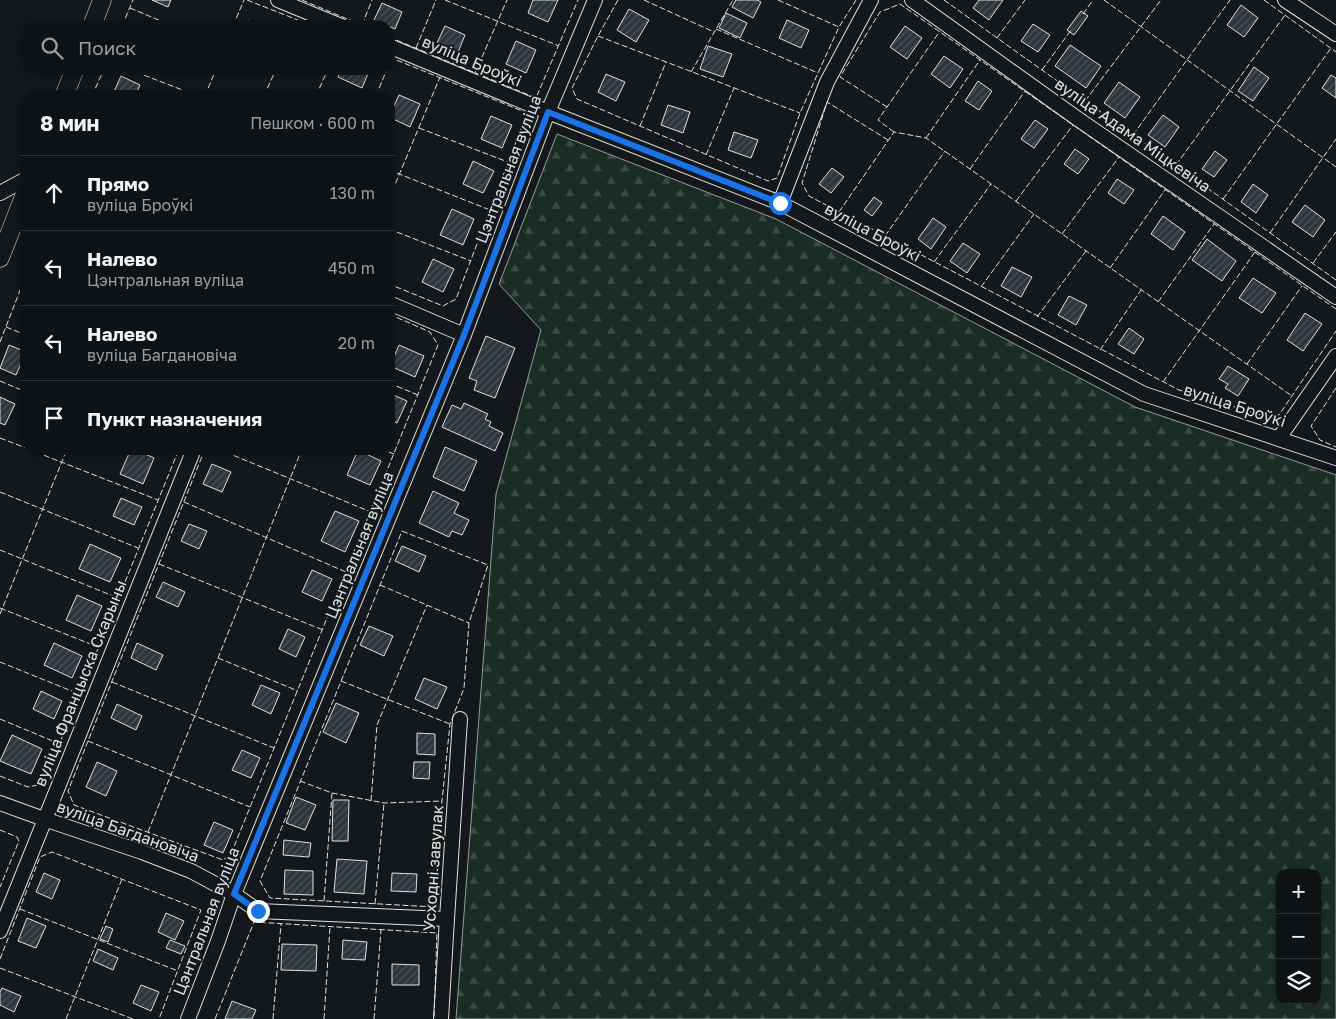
<!DOCTYPE html>
<html lang="ru">
<meta charset="utf-8">
<style>
:root{--surface:#0f1215;--page:#1d2022;--text:#f1f3f6;--muted:#9b9ea0;--line:#2f3234}
body{margin:0;font-family:"Golos Text",sans-serif;background:var(--page);color:var(--text)}
.controls{position:absolute;right:15px;bottom:15px;display:grid;overflow:hidden;border-radius:10px;box-shadow:0 2px 8px #0003}
.controls button{width:45px;height:45px;display:grid;place-items:center;padding:0;border:0;border-bottom:1px solid var(--line);background:var(--surface);color:var(--text);font:25px sans-serif}
.stop{position:absolute;width:15px;height:15px;margin:-11px;border:4px solid #1a73e8;border-radius:50%;background:#fff}
.stop.end{background:#1a73e8;border-color:#fff;box-shadow:0 1px 5px #0008}
.list{margin:0;padding:0;list-style:none}
h2{display:flex;justify-content:space-between;align-items:center;height:65px;margin:0;padding:0 20px;font-size:21px}
h2 small{font-size:16px;font-weight:400;color:var(--muted)}
.list li{display:grid;grid-template-columns:32px 1fr auto;gap:15px;align-items:center;box-sizing:border-box;height:75px;padding:0 20px;border-top:1px solid var(--line)}
.list b{display:block;font-size:19px;white-space:nowrap}
.list p{margin:0;font-size:16px;white-space:nowrap;color:var(--muted)}
.list em{font-size:16px;font-style:normal;color:var(--muted)}
.icon{flex:none;width:28px;height:28px;fill:none;stroke:currentColor;stroke-width:2;stroke-linecap:round;stroke-linejoin:round}
.map{position:relative;flex:none;width:1336px;height:1019px;overflow:hidden}
.search{position:absolute;background:var(--surface);box-shadow:0 2px 8px #0003;left:20px;top:20px;width:375px;height:55px;display:flex;align-items:center;gap:12px;box-sizing:border-box;padding:0 18px;border-radius:20px;color:var(--muted);font-size:19px}
.panel{position:absolute;background:var(--surface);box-shadow:0 2px 8px #0003;left:20px;top:90px;width:375px;height:365px;border-radius:20px}
.map>svg:first-child{display:block}
</style>
<div class="map">
<svg width="1336" height="1019" viewBox="0 0 1336 1019">
<defs>
<pattern id="forest-firs" width="22" height="20" patternUnits="userSpaceOnUse" patternTransform="scale(1.25)"><rect width="22" height="20" fill="#1a2d24"/><path d="M5 1l3.5 6h-7zM16 11l3.5 6h-7z" fill="#3b4b43"/></pattern>
<pattern id="building-hatch" width="6" height="6" patternUnits="userSpaceOnUse" patternTransform="scale(1.25)"><rect width="6" height="6" fill="#2c363c"/><path d="M-1 1l2-2M0 6l6-6M5 7l2-2" fill="none" stroke="#4a5358"/></pattern>
</defs>
<rect width="100%" height="100%" fill="#14181c"/>
<path fill="url(#forest-firs)" stroke="#939e99" fill-rule="evenodd" d="M557 134 776 219 1135 407 1336 475V1019H456L496 494 541 330 499 284ZM1280 873H1317V1000H1280Z"/>
<g fill="url(#building-hatch)" stroke="#d8e6dc">
<path d="M152 0H171L168 7Z"/>
<path d="M533 0H558L548 22 528 13Z"/>
<path d="M736 0H757L761 2 753 18 732 7Z"/>
<path d="M979 0H1003L989 20 973 8Z"/>
<path d="M382 3 402 12 395 29 374 20Z"/>
<path d="M1241 5 1258 18 1244 37 1227 25Z"/>
<path d="M629 9 649 20 636 42 617 30Z"/>
<path d="M1081 11 1088 16 1074 35 1067 30Z"/>
<path d="M726 13 747 23 740 38 719 28Z"/>
<path d="M248 20 261 26H245Z"/>
<path d="M787 20 809 30 801 48 779 38Z"/>
<path d="M1033 24 1050 35 1038 52 1021 41Z"/>
<path d="M445 26 465 35 458 52 437 43Z"/>
<path d="M905 26 922 38 907 59 890 47Z"/>
<path d="M516 41 536 50 526 73 506 64Z"/>
<path d="M1070 45 1101 66 1086 88 1055 66Z"/>
<path d="M708 46 732 54 723 77 700 69Z"/>
<path d="M944 56 963 69 950 88 931 74Z"/>
<path d="M1254 67 1269 78 1253 101 1238 91Z"/>
<path d="M342 69H370L362 88 338 77Z"/>
<path d="M606 74 625 82 616 101 598 92Z"/>
<path d="M1331 75 1336 78V98L1322 88Z"/>
<path d="M121 76 140 85 135 96H112Z"/>
<path d="M978 81 992 91 979 110 965 101Z"/>
<path d="M1119 82 1140 97 1125 118 1104 103Z"/>
<path d="M399 95 420 104 410 127 389 117Z"/>
<path d="M668 105 690 112 683 133 661 125Z"/>
<path d="M1163 115 1179 127 1165 147 1148 135Z"/>
<path d="M491 116 512 125 502 148 481 139Z"/>
<path d="M1035 120 1048 129 1034 148 1021 139Z"/>
<path d="M734 132 758 140 751 158 728 150Z"/>
<path d="M1075 149 1089 159 1078 174 1064 164Z"/>
<path d="M1215 151 1227 160 1214 177 1202 169Z"/>
<path d="M473 161 494 171 483 193 463 184Z"/>
<path d="M832 168 844 177 831 193 819 184Z"/>
<path d="M1117 179 1134 190 1124 204 1108 193Z"/>
<path d="M1253 184 1268 195 1256 213 1241 202Z"/>
<path d="M874 197 882 203 872 216 864 210Z"/>
<path d="M1305 205 1325 220 1313 237 1292 222Z"/>
<path d="M452 209 474 219 463 245 440 235Z"/>
<path d="M1163 216 1185 232 1173 250 1151 234Z"/>
<path d="M933 218 946 227 931 249 918 239Z"/>
<path d="M1207 239 1236 261 1222 281 1192 260Z"/>
<path d="M963 243 980 254 967 273 950 261Z"/>
<path d="M433 259 454 269 443 292 422 282Z"/>
<path d="M1012 267 1032 277 1021 297 1001 286Z"/>
<path d="M1253 278 1276 293 1262 313 1239 298Z"/>
<path d="M1069 296 1087 305 1076 325 1058 315Z"/>
<path d="M1305 313 1322 324 1303 351 1287 340Z"/>
<path d="M1129 328 1144 339 1134 354 1118 344Z"/>
<path d="M486 336 515 348 495 398 474 390 477 381 469 378Z"/>
<path d="M9 345 26 352 16 375 0 368Z"/>
<path d="M399 345 424 356 415 377 390 366Z"/>
<path d="M1228 366 1249 379 1238 396 1225 388 1228 384 1219 379Z"/>
<path d="M389 393 407 401 397 423 389 419Z"/>
<path d="M0 397 15 404 5 425 0 423Z"/>
<path d="M464 403 488 414 485 419 491 422 489 426 503 433 495 451 442 427 452 405 461 409Z"/>
<path d="M445 447 477 461 464 491 433 477Z"/>
<path d="M131 449H134L154 458 143 484 120 474Z"/>
<path d="M358 450 381 461 370 485 347 475Z"/>
<path d="M212 464 231 472 222 492 203 484Z"/>
<path d="M433 491 459 503 454 513 469 520 462 535 452 531 449 537 419 523Z"/>
<path d="M121 498 142 507 134 525 113 516Z"/>
<path d="M335 511 359 521 345 552 321 541Z"/>
<path d="M189 524 207 531 199 549 181 541Z"/>
<path d="M90 544 121 558 110 582 79 569Z"/>
<path d="M402 546 426 556 419 572 395 561Z"/>
<path d="M312 570 332 579 322 601 302 592Z"/>
<path d="M163 582 185 592 178 607 156 597Z"/>
<path d="M77 595 102 606 91 631 66 620Z"/>
<path d="M369 626 393 636 384 656 360 645Z"/>
<path d="M288 629 305 637 296 657 279 649Z"/>
<path d="M54 643 82 656 72 678 44 665Z"/>
<path d="M137 643 163 655 156 670 131 658Z"/>
<path d="M424 678 447 687 437 709 415 699Z"/>
<path d="M261 685 280 693 271 714 252 705Z"/>
<path d="M41 691 62 701 54 719 33 709Z"/>
<path d="M336 703 359 713 346 743 323 732Z"/>
<path d="M117 704 142 716 136 730 111 718Z"/>
<path d="M417 733 435 734V755L417 754Z"/>
<path d="M12 735 42 749 31 774 0 761Z"/>
<path d="M242 750 260 758 251 778 232 770Z"/>
<path d="M97 762 117 771 106 796 86 787Z"/>
<path d="M414 762H430L429 779 413 778Z"/>
<path d="M296 797 316 805 305 830 286 823Z"/>
<path d="M333 800H349L348 841H332Z"/>
<path d="M214 822 233 830 223 853 204 845Z"/>
<path d="M284 840 311 843 309 857 283 855Z"/>
<path d="M337 859 367 861 364 894 334 892Z"/>
<path d="M285 870 313 871V895L284 894Z"/>
<path d="M44 873 60 880 52 899 36 892Z"/>
<path d="M392 873 417 874 416 892 391 891Z"/>
<path d="M166 913 184 921 175 940 158 932Z"/>
<path d="M27 918 46 926 36 948 18 941Z"/>
<path d="M106 926 113 929 108 942 100 939Z"/>
<path d="M170 940 185 946 181 954 166 948Z"/>
<path d="M343 940 367 942 365 960 342 959Z"/>
<path d="M282 944 317 945 316 971 281 970Z"/>
<path d="M98 949 118 958 113 970 93 961Z"/>
<path d="M392 964 419 965V985H392Z"/>
<path d="M141 985 159 992 151 1011 133 1003Z"/>
<path d="M2 988 21 996 14 1012 0 1005V992Z"/>
<path d="M232 1001 256 1010 252 1019H225Z"/>
</g>
<g fill="none" stroke-linecap="round" stroke-linejoin="round">
<defs>
<g id="minor">
<path d="M278 0 341 26"/>
<path d="M912 0 1078 119 1336 297"/>
<path d="M1285 0 1336 34"/>
<path d="M389 46 548 112 780 203 1144 394 1336 458"/>
<path d="M0 193 26 179"/>
<path d="M780 203 827 82 871 0"/>
<path d="M389 303 464 335"/>
<path d="M1279 438 1336 356"/>
<path d="M0 803 44 819 142 852 191 871 234 894 258 911 447 919"/>
<path d="M0 931 194 449"/>
<path d="M188 1019 218 941 234 894 464 335 548 112 595 0"/>
<path d="M441 1019 447 919 460 719"/>
</g>
<g id="major">
<path d="M92 26 102 0"/>
<path d="M64 96 75 69"/>
<path d="M0 258 26 191"/>
</g>
</defs>
<use href="#minor" stroke="#d8e6dc" stroke-width="16"/>
<use href="#major" stroke="#d8e6dc" stroke-width="19"/>
<use href="#minor" stroke="#14181c" stroke-width="14"/>
<use href="#major" stroke="#14181c" stroke-width="18"/>
<g stroke="#d8e6dc" stroke-width="1" stroke-dasharray="6 2.5" stroke-linecap="butt">
<path d="M247 0 313 26"/>
<path d="M302 0 364 26"/>
<path d="M445 0 559 46"/>
<path d="M618 0 598 36 572 88 577 99 768 181 777 178 800 113 818 73 839 27 856 0"/>
<path d="M644 0 714 32"/>
<path d="M778 0 839 27"/>
<path d="M944 0 1336 280"/>
<path d="M1104 0 1336 167"/>
<path d="M1264 0 1336 52"/>
<path d="M130 8 173 26"/>
<path d="M1083 14 1093 0"/>
<path d="M362 25 372 0"/>
<path d="M122 26 133 0"/>
<path d="M233 26 244 0"/>
<path d="M716 29 818 73"/>
<path d="M598 36 800 113"/>
<path d="M389 37 536 98 578 0"/>
<path d="M997 38 1025 0"/>
<path d="M416 48 436 0"/>
<path d="M389 57 527 113 456 299 443 306 389 284"/>
<path d="M128 69 198 96"/>
<path d="M1042 70 1071 30"/>
<path d="M691 72 733 0"/>
<path d="M475 73 507 0"/>
<path d="M92 96 104 69"/>
<path d="M205 96 216 69"/>
<path d="M264 96 276 69"/>
<path d="M316 96 328 69"/>
<path d="M376 96 387 69"/>
<path d="M1085 101 1161 0"/>
<path d="M887 107 840 77 880 12 900 4 1336 309"/>
<path d="M640 126 666 62"/>
<path d="M419 128 508 162"/>
<path d="M894 132 878 120 940 31"/>
<path d="M1133 135 1230 0"/>
<path d="M926 138 980 60"/>
<path d="M888 140 827 102 802 183 809 196 1179 390 1264 416 1279 415 1336 331"/>
<path d="M706 155 734 88"/>
<path d="M1176 165 1285 15"/>
<path d="M970 169 1025 91"/>
<path d="M389 170 490 210"/>
<path d="M389 199 440 77"/>
<path d="M1223 199 1331 48"/>
<path d="M1016 201 1073 125"/>
<path d="M839 212 894 132 926 138 1292 396"/>
<path d="M389 229 471 261"/>
<path d="M1270 233 1336 139"/>
<path d="M1062 234 1119 157"/>
<path d="M885 236 945 151"/>
<path d="M934 262 991 184"/>
<path d="M1313 263 1336 232"/>
<path d="M1110 268 1165 190"/>
<path d="M981 287 1034 214"/>
<path d="M1158 302 1214 224"/>
<path d="M1037 317 1086 251"/>
<path d="M6 327 26 335"/>
<path d="M0 342 26 275"/>
<path d="M1100 350 1141 290"/>
<path d="M1247 364 1302 286"/>
<path d="M0 381 26 392"/>
<path d="M1163 382 1255 252"/>
<path d="M389 383 418 395"/>
<path d="M1336 388 1311 426 1320 440 1336 447"/>
<path d="M0 438 26 448"/>
<path d="M28 449 158 500"/>
<path d="M205 449 68 791 74 805 223 860 231 854 438 345 430 332 389 314"/>
<path d="M218 449 371 512"/>
<path d="M381 449 394 454"/>
<path d="M0 492 138 548"/>
<path d="M184 502 346 572"/>
<path d="M402 531 488 565 469 623 464 688 450 724 442 801 435 907 270 898 260 881Z"/>
<path d="M0 550 118 598"/>
<path d="M159 564 323 630"/>
<path d="M380 585 469 623"/>
<path d="M0 608 98 647"/>
<path d="M0 614 67 449"/>
<path d="M218 658 298 691"/>
<path d="M0 662 79 694"/>
<path d="M341 681 450 724"/>
<path d="M112 682 274 748"/>
<path d="M0 719 60 744"/>
<path d="M88 741 250 807"/>
<path d="M0 776 28 787 43 784 179 449"/>
<path d="M300 781 332 793 384 803 442 801"/>
<path d="M371 801 377 725 427 605"/>
<path d="M0 830 17 837 19 841 0 887"/>
<path d="M148 832 302 449"/>
<path d="M324 901 332 793"/>
<path d="M375 904 384 803"/>
<path d="M20 909 178 971"/>
<path d="M0 959 40 857 52 852 201 910 159 1019"/>
<path d="M0 968 133 1019"/>
<path d="M66 1019 122 879"/>
<path d="M215 1019 254 922 437 933 434 1019"/>
<path d="M273 1019 281 924"/>
<path d="M324 1019 330 927"/>
<path d="M374 1019 381 930"/>
</g>
</g>
<g fill="none" stroke-linecap="round" stroke-linejoin="round">
<path stroke="#1a73e8" stroke-width="6" d="M258 911 234 894 464 335 548 112 780 203"/>
</g>
<g text-anchor="middle" dominant-baseline="central" stroke-width="4" stroke-linejoin="round" paint-order="stroke">
<g font-size="16" fill="#d8e6dc" stroke="#14181c">
<text transform="translate(472 61) rotate(23)">вуліца Броўкі</text>
<text transform="translate(1133 135) rotate(35)">вуліца Адама Міцкевіча</text>
<text transform="translate(508 169) rotate(-69)">Цэнтральная вуліца</text>
<text transform="translate(873 232) rotate(28)">вуліца Броўкі</text>
<text transform="translate(1235 405) rotate(18)">вуліца Броўкі</text>
<text transform="translate(359 545) rotate(-68)">Цэнтральная вуліца</text>
<text transform="translate(80 683) rotate(-68)">вуліца Францыска Скарыны</text>
<text transform="translate(128 831) rotate(20)">вуліца Багдановіча</text>
<text transform="translate(433 868) rotate(-86)">Усходні завулак</text>
<text transform="translate(206 921) rotate(-69)">Цэнтральная вуліца</text>
</g>
</g>
</svg>
<div class="controls">
<button>+</button>
<button>−</button>
<button><svg class="icon" aria-label="layers" viewBox="0 0 24 24"><path d="M12 4l9 5-9 5-9-5zM3 14l9 5 9-5"/></svg></button>
</div>
<div class="stop" style="left:780px;top:203px"></div>
<div class="stop end" style="left:258px;top:911px"></div>
<div class="search"><svg class="icon" aria-label="search" viewBox="0 0 24 24"><circle cx="10" cy="10" r="6"/><path d="M15 15l6 6"/></svg>Поиск</div>
<section class="panel">
<h2>8 мин<small>Пешком · 600 m</small></h2>
<ul class="list">
<li><svg class="icon" aria-label="ahead" viewBox="0 0 24 24"><path d="M12 20V5M6 11l6-6 6 6"/></svg><div><b>Прямо</b><p>вуліца Броўкі</p></div><em>130 m</em></li>
<li><svg class="icon" aria-label="left" viewBox="0 0 24 24"><path d="M17 20v-9H6M10 6l-5 5 5 5"/></svg><div><b>Налево</b><p>Цэнтральная вуліца</p></div><em>450 m</em></li>
<li><svg class="icon" aria-label="left" viewBox="0 0 24 24"><path d="M17 20v-9H6M10 6l-5 5 5 5"/></svg><div><b>Налево</b><p>вуліца Багдановіча</p></div><em>20 m</em></li>
<li><svg class="icon" aria-label="arrive" viewBox="0 0 24 24"><path d="M6 21V4h12l-3 4 3 4H6"/></svg><div><b>Пункт назначения</b></div></li>
</ul>
</section>
</div>
